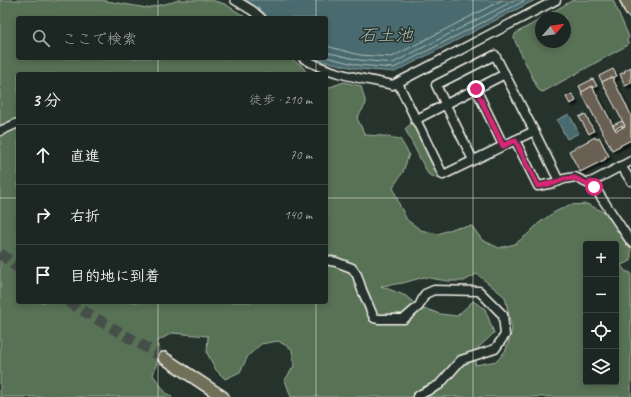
<!DOCTYPE html>
<html lang="ja">
<meta charset="utf-8">
<style>
:root{--surface:#1c2622;--page:#252e2a;--text:#f1f3f6;--muted:#a0a5a5;--line:#3a4340}
body{margin:0;font-family:Caveat,"Klee One",sans-serif;background:var(--page);color:var(--text)}
.controls{position:absolute;right:12px;bottom:12px;display:grid;overflow:hidden;border-radius:4px;box-shadow:0 2px 6px #0003}
.controls button{width:36px;height:36px;display:grid;place-items:center;padding:0;border:0;border-bottom:1px solid var(--line);background:var(--surface);color:var(--text);font:20px sans-serif}
.compass{position:absolute;left:535px;top:12px;width:36px;height:36px;border-radius:50%;background:var(--surface);box-shadow:0 2px 6px #0003;rotate:61deg}
.stop{position:absolute;width:12px;height:12px;margin:-9px;border:3px solid #db2777;border-radius:50%;background:#fff}
.stop.end{background:#db2777;border-color:#fff;box-shadow:0 1px 4px #0008}
.list{margin:0;padding:0;list-style:none}
h2{display:flex;justify-content:space-between;align-items:center;height:52px;margin:0;padding:0 16px;font-size:17px}
h2 small{font-size:13px;font-weight:400;color:var(--muted)}
.list li{display:grid;grid-template-columns:26px 1fr auto;gap:12px;align-items:center;box-sizing:border-box;height:60px;padding:0 16px;border-top:1px solid var(--line)}
.list b{display:block;font-size:15px;white-space:nowrap}
.list em{font-size:13px;font-style:normal;color:var(--muted)}
.icon{flex:none;width:22px;height:22px;fill:none;stroke:currentColor;stroke-width:2;stroke-linecap:round;stroke-linejoin:round}
.map{position:relative;flex:none;width:631px;height:397px;overflow:hidden}
.search{position:absolute;background:var(--surface);box-shadow:0 2px 6px #0003;left:16px;top:16px;width:312px;height:44px;display:flex;align-items:center;gap:10px;box-sizing:border-box;padding:0 14px;border-radius:4px;color:var(--muted);font-size:15px}
.panel{position:absolute;background:var(--surface);box-shadow:0 2px 6px #0003;left:16px;top:72px;width:312px;height:232px;border-radius:4px}
.map>svg:first-child{display:block}
</style>
<div class="map">
<svg width="631" height="397" viewBox="0 0 631 397">
<defs>
<filter id="shadow"><feDropShadow dx="3" dy="3" stdDeviation="1" flood-color="#0009"/></filter>
</defs>
<rect width="100%" height="100%" fill="#26332d"/>
<filter id="ink" filterUnits="userSpaceOnUse"><feTurbulence type="fractalNoise" baseFrequency=".025" numOctaves="2"/><feDisplacementMap in="SourceGraphic" scale="8" xChannelSelector="R" yChannelSelector="G"/><feConvolveMatrix kernelMatrix="1 2 1 2 8 2 1 2 1" color-interpolation-filters="sRGB"/></filter>
<g filter="url(#ink)">
<g fill="#587257" stroke="#a6b2a0" fill-rule="evenodd">
<path d="M0 0H48L52 1 63 0H101L147 8 173 2 178 0H211L225 4 247 18H18V58H289L301 65 308 74H18V302H326V85L330 87 344 82 361 86 366 104 357 118 365 135 383 136 400 139 409 154 403 172 393 187 399 204 407 220 421 230 438 234 454 228 472 226 482 240 499 248 515 244 528 234 539 223 553 213 569 205 587 204 606 213 631 246V261L621 265 625 271 631 273V397H291L285 380 294 366 292 349 278 341 261 344 248 356 240 372 225 379 216 370 207 353 208 336 172 333 158 341V359L153 375 166 393 172 397H0ZM586 244H616V382H586ZM477 274 505 297 512 330 506 350 497 361 475 365 478 348 494 333 485 309 473 301 457 316 440 314 429 310 421 309 406 296 381 286 403 283 424 277 447 281H464Z"/>
<path d="M573 0H613L629 37 627 40 628 44 626 46 543 92 540 91 538 89 515 41 514 37 516 33 541 19V42H565V18H542Z"/>
<path d="M413 122 440 178 438 179 428 174 405 129Z"/>
</g>
<g fill="#486b6e" stroke="#8da19f">
<path d="M246 0H535L395 72 358 69 320 60 317 58H326V18H268L263 12Z"/>
<path d="M569 114 579 133 567 139 557 120Z"/>
</g>
<g fill="none" stroke-linecap="round" stroke-linejoin="round">
<g stroke="#afbbb7" stroke-width="1">
<path d="M326 46 360 55 392 57 502 0"/>
<path d="M326 52 359 60 393 63 515 0"/>
<path d="M326 57 358 65 394 68 526 0"/>
</g>
</g>
<g fill="#695f52" stroke="#f4f1e8" filter="url(#shadow)">
<path d="M631 67V83L625 86 620 74 625 72 624 71Z"/>
<path d="M613 69 617 76 612 78V77L602 82 599 76Z"/>
<path d="M612 77 631 115V140L612 150 581 92 592 86 616 131 625 126 602 82Z"/>
<path d="M593 79 597 86 593 88 592 86 582 92 579 86Z"/>
<path d="M572 94 576 101 570 104 566 97Z"/>
<path d="M585 114 594 131 589 134 579 117Z"/>
<path d="M622 121 625 126 622 127V125L615 129 613 125Z"/>
<path d="M595 137 596 139 599 137 609 156 605 157 606 159 580 172 569 151Z"/>
</g>
<g fill="none" stroke-linecap="round" stroke-linejoin="round">
<g stroke="#455049" stroke-width="11" stroke-dasharray="11 5.5" stroke-linecap="butt">
<path d="M0 253 18 268"/>
<path d="M68 302 164 358"/>
</g>
<defs>
<g id="minor">
<path d="M235 0 253 11 261 18"/>
<path d="M303 58C328 74 365 79 393 85L556 0"/>
<path d="M398 83 443 175 534 131 495 55 436 85 473 160"/>
<path d="M476 89 503 145"/>
<path d="M415 120 505 74"/>
<path d="M0 131 18 123"/>
<path d="M534 131 559 181"/>
<path d="M515 140 538 186 554 183 564 179 575 177 587 183 591 182"/>
<path d="M631 161 591 182 631 242"/>
<path d="M621 166 631 181"/>
<path d="M326 260 336 262 352 268 357 275 362 290 374 318 379 319H404L419 306 425 294 434 290 479 291 503 315 505 335 495 349 461 360 439 385 421 394 417 397"/>
</g>
<g id="major">
<path d="M626 0 631 11"/>
<path d="M164 358 223 397"/>
</g>
</defs>
<use href="#minor" stroke="#f4f1e8" stroke-width="11"/>
<use href="#major" stroke="#f4f1e8" stroke-width="14"/>
<use href="#minor" stroke="#26332d" stroke-width="8"/>
<use href="#major" stroke="#706f59" stroke-width="11"/>
</g>
</g>
<g fill="none" stroke-linecap="round" stroke-linejoin="round" filter="url(#ink)">
<path stroke="#db2777" stroke-width="5" d="M476 89 503 146 515 140 538 186 554 183 564 179 575 178 587 184 591 182 594 187"/>
</g>
<path fill="none" stroke="#f4f1e8" stroke-width="1" stroke-opacity="0.55" d="M158 0V18M316 0V18M473 0V397M158 58V74M316 58V74M0 198H18M326 198H631M158 302V397M316 302V397"/>
<g text-anchor="middle" dominant-baseline="central" stroke-width="3" stroke-linejoin="round" paint-order="stroke">
<g font-size="18" font-style="italic" fill="#afbbb7" stroke="#26332d">
<text x="386" y="35">石土池</text>
</g>
</g>
</svg>
<div class="controls">
<button>+</button>
<button>−</button>
<button><svg class="icon" aria-label="locate" viewBox="0 0 24 24"><circle cx="12" cy="12" r="6"/><path d="M12 2v4M12 18v4M2 12h4M18 12h4"/></svg></button>
<button><svg class="icon" aria-label="layers" viewBox="0 0 24 24"><path d="M12 4l9 5-9 5-9-5zM3 14l9 5 9-5"/></svg></button>
</div>
<svg class="compass" viewBox="-18 -18 36 36"><path d="M0-13l5 13h-10z" fill="#e53935"/><path d="M0 13l5-13h-10z" fill="#a0a5a5"/></svg>
<div class="stop" style="left:594px;top:187px"></div>
<div class="stop end" style="left:476px;top:89px"></div>
<div class="search"><svg class="icon" aria-label="search" viewBox="0 0 24 24"><circle cx="10" cy="10" r="6"/><path d="M15 15l6 6"/></svg>ここで検索</div>
<section class="panel">
<h2>3 分<small>徒歩 · 210 m</small></h2>
<ul class="list">
<li><svg class="icon" aria-label="ahead" viewBox="0 0 24 24"><path d="M12 20V5M6 11l6-6 6 6"/></svg><div><b>直進</b></div><em>70 m</em></li>
<li><svg class="icon" aria-label="right" viewBox="0 0 24 24"><path d="M7 20v-9h11M14 6l5 5-5 5"/></svg><div><b>右折</b></div><em>140 m</em></li>
<li><svg class="icon" aria-label="arrive" viewBox="0 0 24 24"><path d="M6 21V4h12l-3 4 3 4H6"/></svg><div><b>目的地に到着</b></div></li>
</ul>
</section>
</div>
